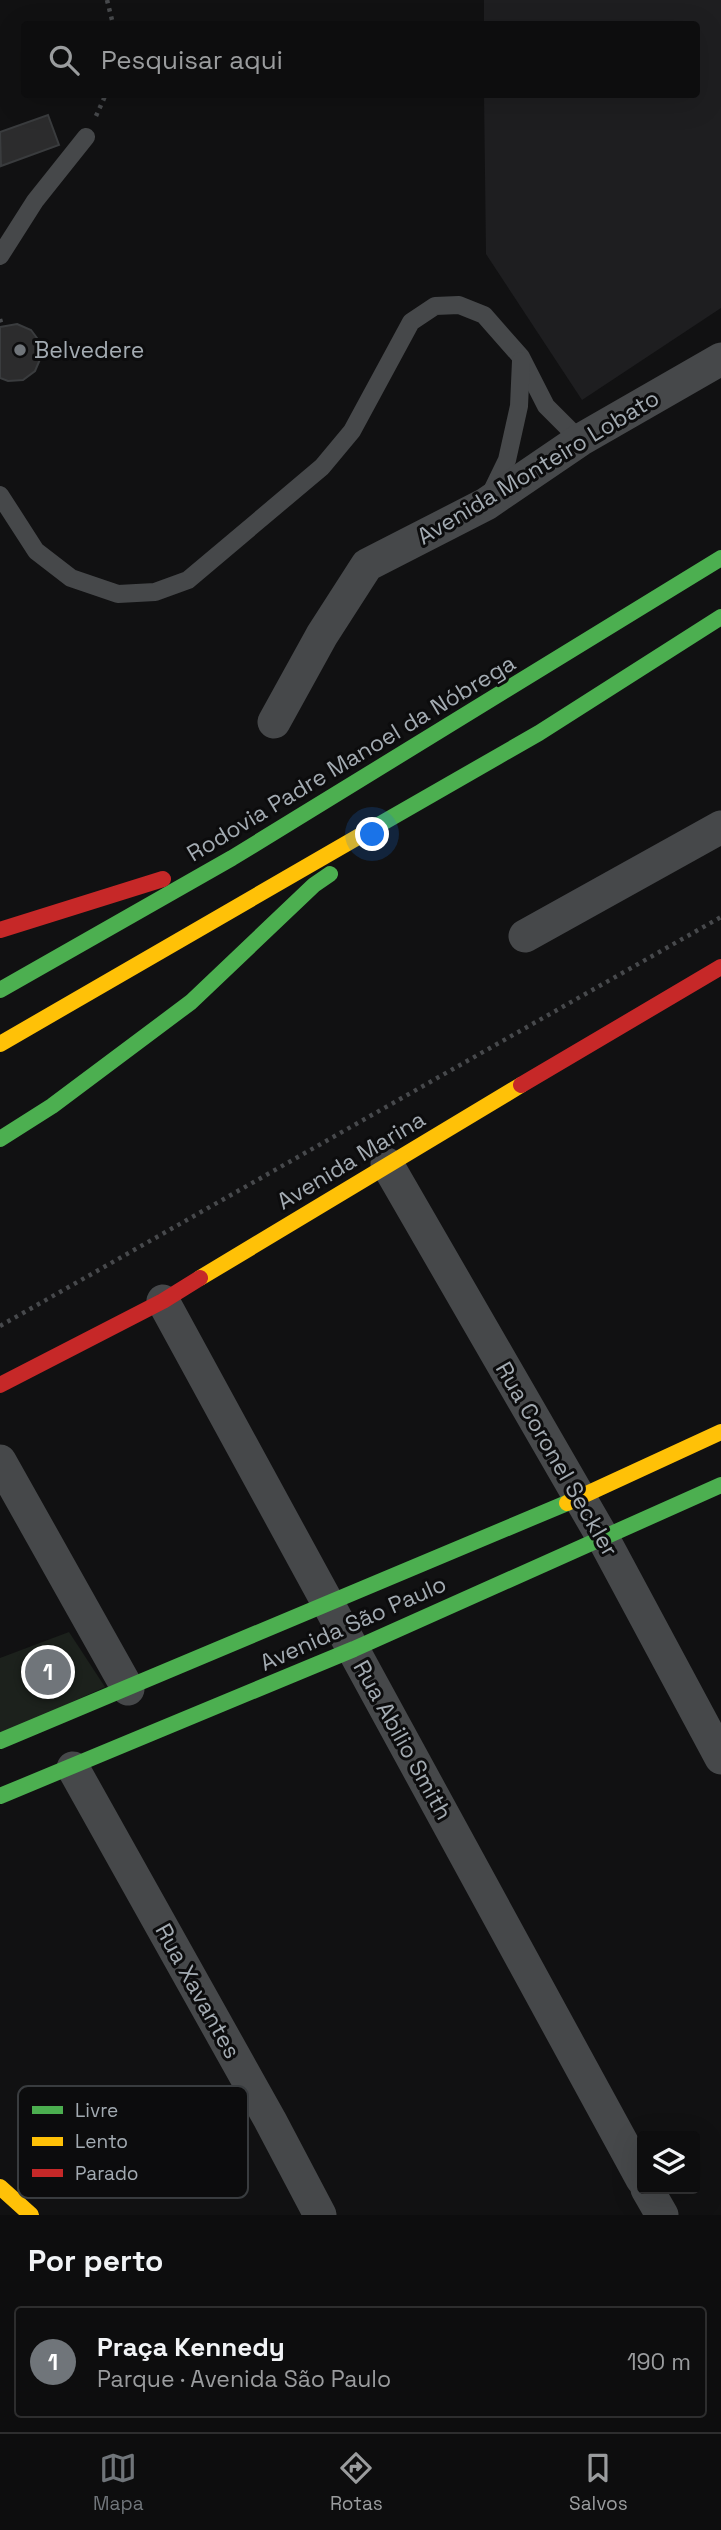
<!DOCTYPE html>
<html lang="pt">
<meta charset="utf-8">
<style>
:root{--surface:#0d0d0e;--page:#161617;--text:#f1f3f6;--muted:#9a9c9e;--line:#2d2d2e;--accent:#70757a}
body{margin:0;font-family:"Space Grotesk",sans-serif;background:var(--page);color:var(--text)}
.controls{position:absolute;right:21px;bottom:21px;display:grid;overflow:hidden;border-radius:7px;box-shadow:0 7px 28px #0002}
.controls button{width:63px;height:63px;display:grid;place-items:center;padding:0;border:0;border-bottom:2px solid var(--line);background:var(--surface);color:var(--text);font:35px sans-serif}
.you{position:absolute;left:373px;top:835px;width:24px;height:24px;margin:-18px;border:5px solid #fff;border-radius:50%;background:#1a73e8;box-shadow:0 0 0 10px #1a73e833}
.badge{display:grid;place-items:center;width:46px;height:46px;border-radius:50%;background:var(--accent);color:#fff;font-size:23px;font-weight:700}
.pin{position:absolute;translate:-50% -50%;border:4px solid #fff;box-shadow:0 2px 7px #0006}
.list{margin:0;padding:0;list-style:none}
h2{display:flex;justify-content:space-between;align-items:center;height:91px;margin:0;padding:0 28px;font-size:30px}
h2 small{font-size:23px;font-weight:400;color:var(--muted)}
.list li{display:grid;grid-template-columns:46px 1fr auto;gap:21px;align-items:center;box-sizing:border-box;height:112px;margin:0 14px 14px;padding:0 14px;border:2px solid var(--line);border-radius:7px}
.list b{display:block;font-size:26px;white-space:nowrap}
.list p{margin:0;font-size:23px;white-space:nowrap;color:var(--muted)}
.list em{font-size:23px;font-style:normal;color:var(--muted)}
.icon{flex:none;width:38px;height:38px;fill:none;stroke:currentColor;stroke-width:2;stroke-linecap:round;stroke-linejoin:round}
.map{position:relative;flex:none;width:721px;height:2215px;overflow:hidden}
.search{position:absolute;background:var(--surface);box-shadow:0 7px 28px #0002;left:21px;right:21px;top:21px;height:77px;display:flex;align-items:center;gap:18px;box-sizing:border-box;padding:0 24px;border-radius:7px;color:var(--muted);font-size:26px}
.sheet{height:217px;background:var(--surface)}
nav{display:flex;justify-content:space-around;align-items:center;box-sizing:border-box;height:98px;border-top:2px solid var(--line);background:var(--surface);font-size:19px;color:var(--muted)}
nav a{display:grid;justify-items:center;gap:4px}
nav .on{color:var(--accent)}
.map>svg:first-child{display:block}
</style>
<div class="map">
<svg width="721" height="2215" viewBox="0 0 721 2215">
<rect width="100%" height="100%" fill="#111112"/>
<path fill="#1e1e20" d="M484 0H721V308L582 400 486 254 484 95 696 94V24H484Z"/>
<path fill="#1c211c" d="M69 1632 105 1687 0 1735V1658Z"/>
<g fill="#2c2c2d" stroke="#3a3c3e" stroke-width="2">
<path d="M48 115 59 145 1 166 0 132Z"/>
<path d="M17 324 31 330 40 342 41 357 35 371 23 380 8 381 0 378V327Z"/>
</g>
<g fill="none" stroke-linecap="round" stroke-linejoin="round">
<g stroke="#47494c" stroke-width="4.5" stroke-dasharray="3.5 5" stroke-linecap="butt">
<path d="M107 0 113 24"/>
<path d="M96 116 106 94"/>
<path d="M0 319 2 326"/>
<path d="M0 1326 721 917"/>
</g>
<g stroke="#46484a" stroke-width="18">
<path d="M0 256 35 201 86 137"/>
<path d="M0 495 36 551 71 578 118 594 155 592 188 580 322 467 352 431 411 322 435 306 459 305 484 315 521 357 546 406 580 440"/>
<path d="M490 495 507 460 519 406 521 361"/>
</g>
<g stroke="#46484a" stroke-width="33">
<path d="M274 722 322 635 367 565 486 504 580 440 721 359"/>
<path d="M525 936 721 827"/>
<path d="M387 1164 603 1538 721 1758"/>
<path d="M163 1301 642 2179"/>
<path d="M0 1461 128 1689"/>
<path d="M73 1768 270 2120 320 2215"/>
<path d="M647 2189 662 2215"/>
</g>
<g stroke="#4caf50" stroke-width="16">
<path d="M370 830 539 733 721 617"/>
<path d="M0 990 232 858 721 558"/>
<path d="M0 1139 52 1106 191 1002 314 885 330 874"/>
<path d="M0 1741 567 1503"/>
<path d="M0 1796 354 1649 721 1485"/>
</g>
<g stroke="#ffc107" stroke-width="16">
<path d="M0 1044 370 830"/>
<path d="M200 1278 521 1085"/>
<path d="M567 1503 721 1432"/>
<path d="M0 2187 31 2215"/>
</g>
<g stroke="#c62828" stroke-width="16">
<path d="M0 930 163 879"/>
<path d="M521 1085 721 967"/>
<path d="M0 1385 163 1301 200 1278"/>
</g>
</g>
<circle fill="#70757a" stroke="#0c0c0d" stroke-width="2.5" cx="20" cy="350" r="7"/>
<g text-anchor="middle" dominant-baseline="central" stroke-width="6" stroke-linejoin="round" paint-order="stroke">
<g font-size="23" fill="#a3abb2" stroke="#0c0c0d" text-anchor="start">
<text x="34" y="350">Belvedere</text>
</g>
<g font-size="23" fill="#a3abb2" stroke="#0c0c0d">
<text transform="translate(538 467) rotate(-31)">Avenida Monteiro Lobato</text>
<text transform="translate(351 758) rotate(-31)">Rodovia Padre Manoel da Nóbrega</text>
<text transform="translate(351 1160) rotate(-31)">Avenida Marina</text>
<text transform="translate(557 1459) rotate(60)">Rua Coronel Seckler</text>
<text transform="translate(353 1623) rotate(-24)">Avenida São Paulo</text>
<text transform="translate(403 1740) rotate(61)">Rua Abilio Smith</text>
<text transform="translate(198 1991) rotate(61)">Rua Xavantes</text>
</g>
</g>
<rect x="18" y="2086" width="230" height="112" rx="10" fill="#0c0c0d" stroke="#393c3f" stroke-width="2"/>
<rect x="32" y="2106" width="31" height="8" fill="#4caf50"/>
<rect x="32" y="2137" width="31" height="9" fill="#ffc107"/>
<rect x="32" y="2169" width="31" height="8" fill="#c62828"/>
<g font-size="19" fill="#a3abb2">
<text x="75" y="2117">Livre</text>
<text x="75" y="2148">Lento</text>
<text x="75" y="2180">Parado</text>
</g>
</svg>
<div class="controls">
<button><svg class="icon" aria-label="layers" viewBox="0 0 24 24"><path d="M12 4l9 5-9 5-9-5zM3 14l9 5 9-5"/></svg></button>
</div>
<div class="you"></div>
<div class="pin badge" style="left:48px;top:1672px">1</div>
<div class="search"><svg class="icon" aria-label="search" viewBox="0 0 24 24"><circle cx="10" cy="10" r="6"/><path d="M15 15l6 6"/></svg>Pesquisar aqui</div>
</div>
<section class="sheet">
<h2>Por perto<small></small></h2>
<ul class="list">
<li><span class="badge">1</span><div><b>Praça Kennedy</b><p>Parque · Avenida São Paulo</p></div><em>190 m</em></li>
</ul>
</section>
<nav>
<a class="on"><svg class="icon" aria-label="map" viewBox="0 0 24 24"><path d="M3 6l6-2 6 2 6-2v14l-6 2-6-2-6 2zM9 4v14M15 6v14"/></svg>Mapa</a>
<a><svg class="icon" aria-label="directions" viewBox="0 0 24 24"><path d="M12 3l9 9-9 9-9-9zM9 14v-3h6M13 9l2 2-2 2"/></svg>Rotas</a>
<a><svg class="icon" aria-label="saved" viewBox="0 0 24 24"><path d="M7 4h10v16l-5-4-5 4z"/></svg>Salvos</a>
</nav>
